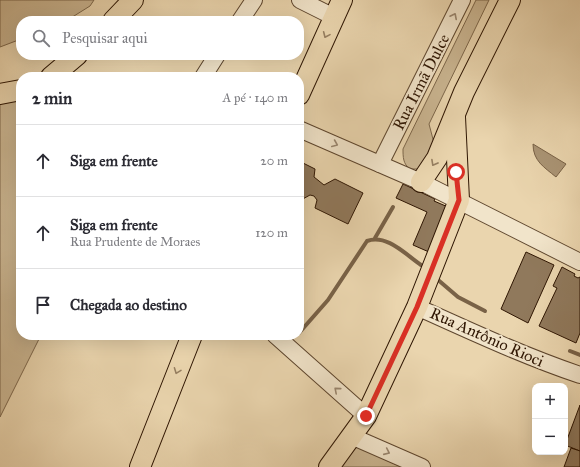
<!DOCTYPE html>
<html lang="pt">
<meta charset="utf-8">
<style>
:root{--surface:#fff;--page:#f7f7f7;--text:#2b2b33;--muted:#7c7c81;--line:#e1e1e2}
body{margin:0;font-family:"IM FELL Great Primer",serif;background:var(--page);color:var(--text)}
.controls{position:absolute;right:12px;bottom:12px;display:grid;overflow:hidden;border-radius:8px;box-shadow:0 4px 16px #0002}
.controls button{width:36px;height:36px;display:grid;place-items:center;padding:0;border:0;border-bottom:1px solid var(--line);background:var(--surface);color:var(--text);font:20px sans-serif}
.stop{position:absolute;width:12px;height:12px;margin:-9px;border:3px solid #d93025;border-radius:50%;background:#fff}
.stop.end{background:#d93025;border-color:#fff;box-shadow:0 1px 4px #0008}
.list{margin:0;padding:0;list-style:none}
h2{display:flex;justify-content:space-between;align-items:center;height:52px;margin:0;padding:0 16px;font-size:17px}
h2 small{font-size:13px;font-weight:400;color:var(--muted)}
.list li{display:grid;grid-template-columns:26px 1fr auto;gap:12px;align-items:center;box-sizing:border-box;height:72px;padding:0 16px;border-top:1px solid var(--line)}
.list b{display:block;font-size:15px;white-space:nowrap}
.list p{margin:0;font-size:13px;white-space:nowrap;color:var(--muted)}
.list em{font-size:13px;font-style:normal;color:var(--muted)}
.icon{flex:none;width:22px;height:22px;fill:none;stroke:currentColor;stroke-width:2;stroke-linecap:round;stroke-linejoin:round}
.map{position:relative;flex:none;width:580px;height:467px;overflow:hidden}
.search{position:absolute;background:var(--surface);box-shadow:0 4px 16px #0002;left:16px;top:16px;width:288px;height:44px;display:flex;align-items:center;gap:10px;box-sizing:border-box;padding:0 14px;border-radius:16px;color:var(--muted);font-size:15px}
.panel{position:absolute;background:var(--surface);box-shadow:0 4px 16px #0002;left:16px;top:72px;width:288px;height:268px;border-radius:16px}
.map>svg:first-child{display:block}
</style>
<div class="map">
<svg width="580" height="467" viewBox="0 0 580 467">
<rect width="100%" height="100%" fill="#ead5ae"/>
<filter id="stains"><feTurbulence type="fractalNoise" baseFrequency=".005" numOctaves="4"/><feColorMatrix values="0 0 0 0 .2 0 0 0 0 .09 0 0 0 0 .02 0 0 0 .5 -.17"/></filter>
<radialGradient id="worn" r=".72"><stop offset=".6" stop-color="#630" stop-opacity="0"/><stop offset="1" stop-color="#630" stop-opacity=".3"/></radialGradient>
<g fill="#cab591" stroke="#7c664a">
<path d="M0 0H94L90 6 66 21H21V39L0 47Z"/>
<path d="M476 0H489L429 124 434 143 420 169H410C403 164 403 157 403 149Z"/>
<path d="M21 96V335H41L0 417V100Z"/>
<path d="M354 445 401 467H340Z"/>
</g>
<path fill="#aa9474" stroke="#796247" d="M533 144 566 164 556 177C544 167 533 161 533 144Z"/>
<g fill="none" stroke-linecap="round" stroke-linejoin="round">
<g stroke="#796247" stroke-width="4">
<path d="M375 238 393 207"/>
<path d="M437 279 458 297 485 311"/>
<path d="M299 333 328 300 367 241C387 234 405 254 421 265"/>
<path d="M570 351 580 355"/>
</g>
</g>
<g fill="#90795c" stroke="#2f1603">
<path d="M299 161 315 169 314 177 324 185 335 179 363 193 348 224 315 208 317 200 314 196 310 195 301 200 299 199Z"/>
<path d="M403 184 435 199 434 201 448 207 429 252 413 245 427 212 396 198Z"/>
<path d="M526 252 554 265 528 323 501 309Z"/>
<path d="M562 267 575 274 574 276 578 278 580 277V333L576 343 539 326 557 288 553 286Z"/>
<path d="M580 405V451L565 445Z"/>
<path d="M571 448 580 451V467H564Z"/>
</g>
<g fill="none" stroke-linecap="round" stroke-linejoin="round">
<defs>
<g id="minor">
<path d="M300 0 334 17"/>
<path d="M240 21 254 0"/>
<path d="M203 77 217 55"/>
<path d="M299 129 421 182 580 262"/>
<path d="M380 164 462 0"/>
<path d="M417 307C470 331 524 356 580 375"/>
<path d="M275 335 366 416"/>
<path d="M351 436 422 467"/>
</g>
<g id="major">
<path d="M113 21 133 0"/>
<path d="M51 77 77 55"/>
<path d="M0 94 21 90"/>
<path d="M299 95 342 0"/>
<path d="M421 182 437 158 464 92 510 0"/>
<path d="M140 467 192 335"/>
<path d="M329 467 366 416 417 307 459 200 455 117"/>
</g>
</defs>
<use href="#minor" stroke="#5e462e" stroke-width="18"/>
<use href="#major" stroke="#2f1603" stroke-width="22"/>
<use href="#minor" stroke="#f1e4ca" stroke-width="16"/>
<use href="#major" stroke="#ead5ae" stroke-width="20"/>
</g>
<defs><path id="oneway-chevron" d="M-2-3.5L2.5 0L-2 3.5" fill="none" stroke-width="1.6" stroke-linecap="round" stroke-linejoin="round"/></defs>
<g stroke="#9a8770">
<use href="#oneway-chevron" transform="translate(454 16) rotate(-63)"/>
<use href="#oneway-chevron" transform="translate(335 144) rotate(23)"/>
<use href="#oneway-chevron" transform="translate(337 390) rotate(-139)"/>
<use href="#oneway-chevron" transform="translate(387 452) rotate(24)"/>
</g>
<g stroke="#967f61">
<use href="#oneway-chevron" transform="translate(326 35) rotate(114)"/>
<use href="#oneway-chevron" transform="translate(434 163) rotate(119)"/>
<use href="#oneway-chevron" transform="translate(177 371) rotate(111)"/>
</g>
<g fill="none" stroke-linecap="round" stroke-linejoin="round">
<path stroke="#d93025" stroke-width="5" d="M366 416 417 307 459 200 456 172"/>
</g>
<g text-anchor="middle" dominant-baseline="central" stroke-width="4" stroke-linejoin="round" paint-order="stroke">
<g font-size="16" fill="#2f1603" stroke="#f1e4ca">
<text transform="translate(421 82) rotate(-63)">Rua Irmã Dulce</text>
<text transform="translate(487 337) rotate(24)">Rua Antônio Rioci</text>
</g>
</g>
<rect width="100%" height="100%" filter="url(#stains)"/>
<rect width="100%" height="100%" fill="url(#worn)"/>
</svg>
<div class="controls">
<button>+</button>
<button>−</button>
</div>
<div class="stop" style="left:456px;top:172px"></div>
<div class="stop end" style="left:366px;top:416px"></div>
<div class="search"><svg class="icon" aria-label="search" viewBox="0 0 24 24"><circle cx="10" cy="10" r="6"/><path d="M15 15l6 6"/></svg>Pesquisar aqui</div>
<section class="panel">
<h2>2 min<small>A pé · 140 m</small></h2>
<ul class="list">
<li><svg class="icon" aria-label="ahead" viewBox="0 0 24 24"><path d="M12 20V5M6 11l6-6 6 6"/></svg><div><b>Siga em frente</b></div><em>20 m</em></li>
<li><svg class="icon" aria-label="ahead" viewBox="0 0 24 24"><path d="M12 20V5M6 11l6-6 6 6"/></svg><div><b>Siga em frente</b><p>Rua Prudente de Moraes</p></div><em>120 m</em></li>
<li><svg class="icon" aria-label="arrive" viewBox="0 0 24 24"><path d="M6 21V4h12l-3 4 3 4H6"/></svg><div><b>Chegada ao destino</b></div></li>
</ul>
</section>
</div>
